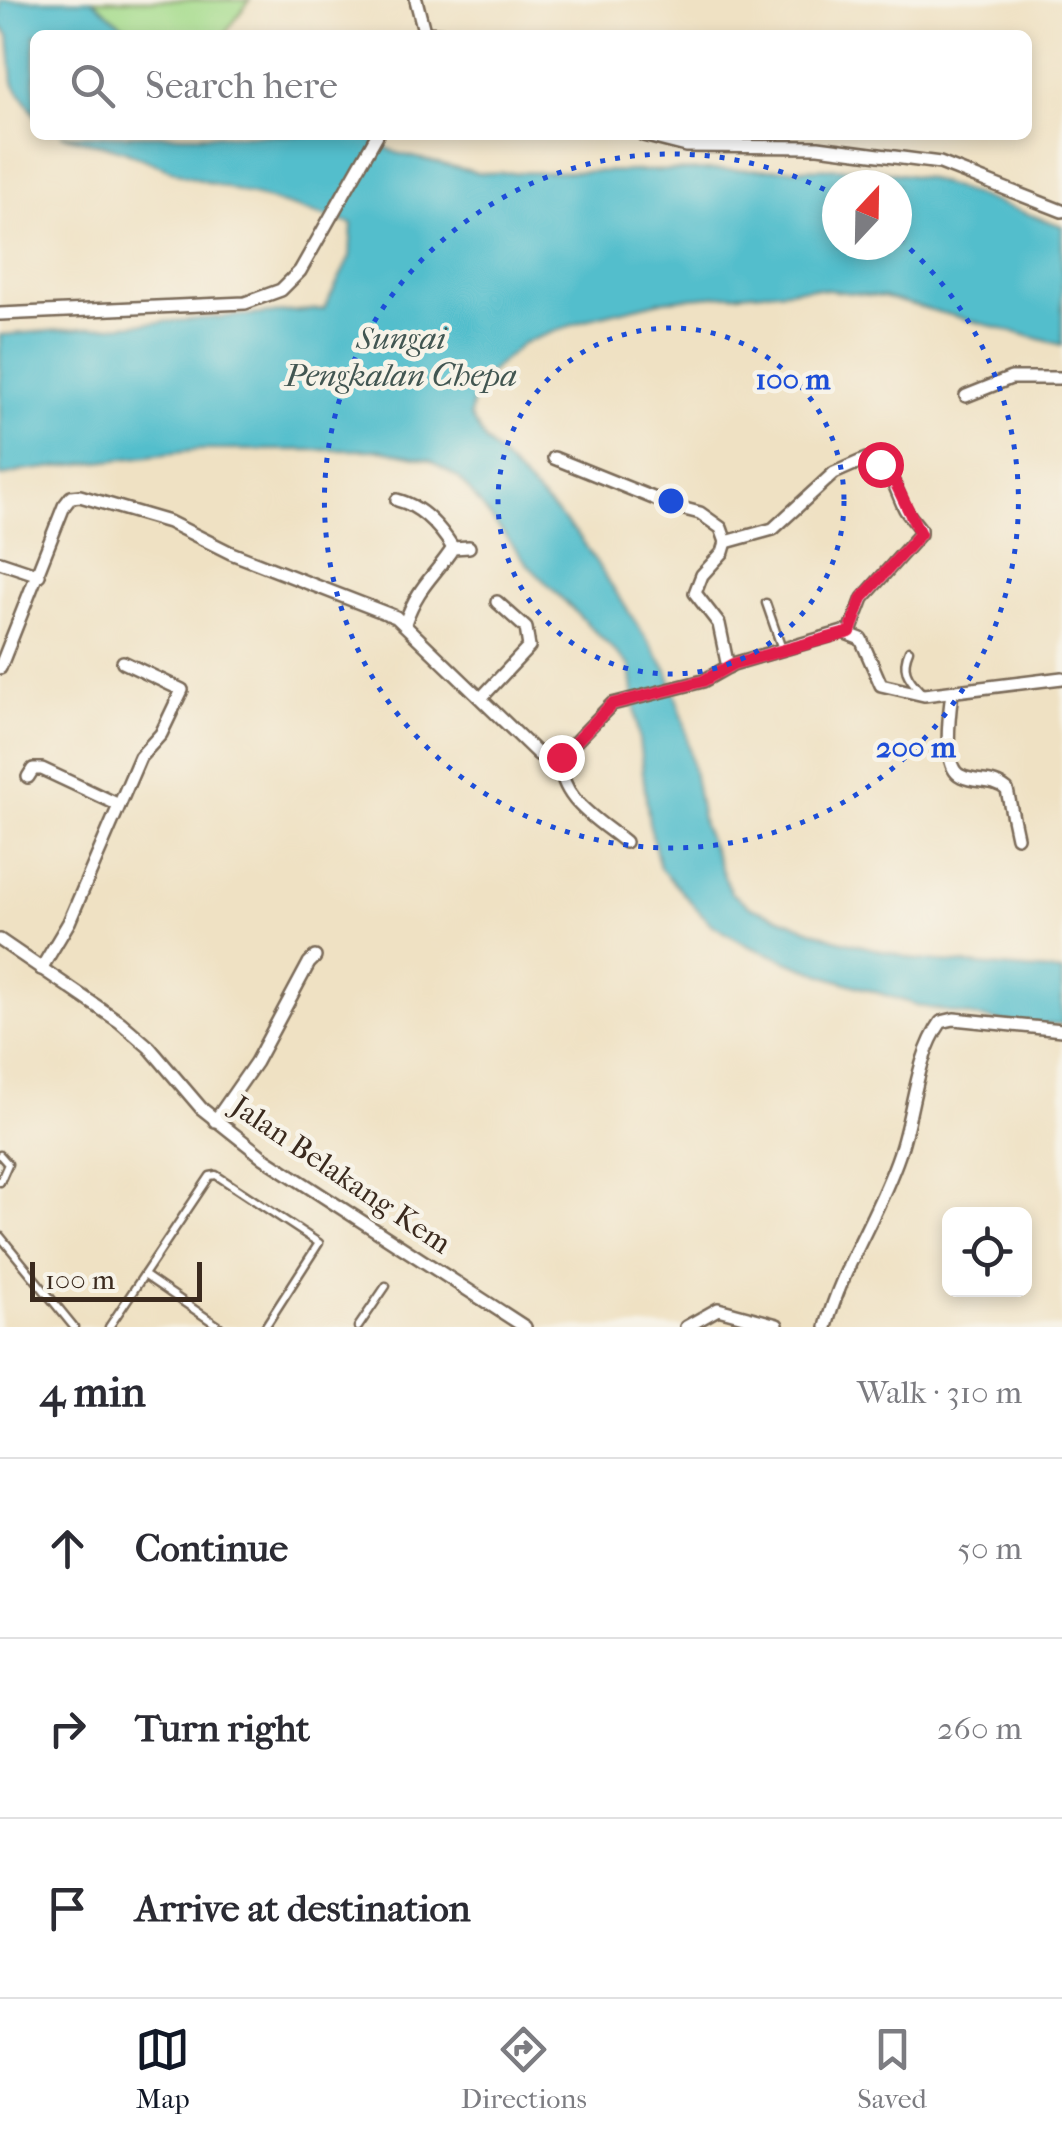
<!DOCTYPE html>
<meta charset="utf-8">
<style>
:root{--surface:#fff;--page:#f7f7f7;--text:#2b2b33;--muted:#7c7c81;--line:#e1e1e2;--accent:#111827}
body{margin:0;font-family:"IM FELL French Canon",serif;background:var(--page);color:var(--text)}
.controls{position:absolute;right:30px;bottom:30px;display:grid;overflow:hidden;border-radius:15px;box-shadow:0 5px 15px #0003}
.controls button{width:90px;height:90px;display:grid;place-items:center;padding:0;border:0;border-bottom:2px solid var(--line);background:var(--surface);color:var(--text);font:50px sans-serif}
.compass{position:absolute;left:822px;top:170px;width:90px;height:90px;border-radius:50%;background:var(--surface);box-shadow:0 5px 15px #0003;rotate:22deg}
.scale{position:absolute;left:30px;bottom:25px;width:172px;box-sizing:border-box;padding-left:10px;border:5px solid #3b2a1e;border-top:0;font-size:28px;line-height:35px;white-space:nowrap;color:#3b2a1e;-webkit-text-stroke:8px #f7f3e8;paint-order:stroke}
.stop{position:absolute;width:30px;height:30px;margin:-22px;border:8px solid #e11d48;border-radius:50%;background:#fff}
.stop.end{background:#e11d48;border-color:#fff;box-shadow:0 2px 10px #0008}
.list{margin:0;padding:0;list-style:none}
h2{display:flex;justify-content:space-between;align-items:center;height:130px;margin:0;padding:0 40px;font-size:42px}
h2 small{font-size:32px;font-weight:400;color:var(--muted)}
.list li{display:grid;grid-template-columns:65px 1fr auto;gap:30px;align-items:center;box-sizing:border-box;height:180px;padding:0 40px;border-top:2px solid var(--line)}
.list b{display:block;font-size:38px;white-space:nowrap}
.list em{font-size:32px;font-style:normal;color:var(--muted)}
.icon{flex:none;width:55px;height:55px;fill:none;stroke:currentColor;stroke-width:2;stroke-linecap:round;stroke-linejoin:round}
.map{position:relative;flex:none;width:1062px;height:1327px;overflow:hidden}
.search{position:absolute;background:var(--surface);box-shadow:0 5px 15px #0003;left:30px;right:30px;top:30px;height:110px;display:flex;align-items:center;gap:25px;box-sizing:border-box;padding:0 35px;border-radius:15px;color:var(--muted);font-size:38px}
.sheet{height:670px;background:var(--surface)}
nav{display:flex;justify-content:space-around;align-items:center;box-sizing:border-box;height:140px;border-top:2px solid var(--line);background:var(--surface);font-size:28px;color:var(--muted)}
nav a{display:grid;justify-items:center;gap:5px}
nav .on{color:var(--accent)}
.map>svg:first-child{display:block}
</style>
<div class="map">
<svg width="1062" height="1327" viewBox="0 0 1062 1327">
<rect width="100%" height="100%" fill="#f7f3e8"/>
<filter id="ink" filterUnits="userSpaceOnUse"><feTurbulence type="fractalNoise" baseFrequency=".01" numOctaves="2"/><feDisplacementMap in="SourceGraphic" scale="20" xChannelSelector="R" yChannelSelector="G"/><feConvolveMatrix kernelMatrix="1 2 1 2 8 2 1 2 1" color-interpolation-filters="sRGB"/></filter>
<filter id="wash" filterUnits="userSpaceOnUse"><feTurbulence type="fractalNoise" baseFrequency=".0048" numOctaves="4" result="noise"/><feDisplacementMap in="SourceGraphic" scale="40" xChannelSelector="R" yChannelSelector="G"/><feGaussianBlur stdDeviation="2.25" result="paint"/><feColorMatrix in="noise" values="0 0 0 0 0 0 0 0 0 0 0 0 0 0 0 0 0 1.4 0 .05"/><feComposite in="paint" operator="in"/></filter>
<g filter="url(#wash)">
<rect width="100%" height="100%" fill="#efe1c3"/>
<path fill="#a6dc8d" stroke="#708356" stroke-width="2.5" d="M92 0H250L224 35H151L122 25Z"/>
<g fill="#52becc" stroke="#467475" stroke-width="2.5" fill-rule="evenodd">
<path d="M0 0H92L122 25 151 35H35V115L13 82 9 36 0 25Z"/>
<path d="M61 135H362L397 153 479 173 863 168 926 178 1062 226V345L883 297 812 288 665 300 594 317 523 343 488 374 474 393 470 416 486 442 579 536 667 670 684 721 703 825 731 893 751 907 835 939 918 960 1062 972V1024L1018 1025 920 1006 828 977 749 946 711 924 660 868 649 822 630 666 530 567 460 479 430 460 381 450H199L23 471 0 477V335L324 309 350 257 352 224 183 175 122 150ZM837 185H897V245H837Z"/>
</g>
</g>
<g filter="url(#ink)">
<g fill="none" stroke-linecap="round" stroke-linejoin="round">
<defs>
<g id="lane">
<path d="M766 603 782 649"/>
<path d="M909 650C901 668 907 677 920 691"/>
<path d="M0 1155 8 1164 0 1182"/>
<path d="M0 1236 74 1327"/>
<path d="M144 1275 220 1327"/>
<path d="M109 1327 210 1176 216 1175 319 1243 265 1327"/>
<path d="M358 1327 386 1286"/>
</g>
<g id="street">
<path d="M416 0 425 35"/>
<path d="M425 33 464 35"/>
<path d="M643 135 686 146 818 147 940 163 1062 211"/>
<path d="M0 314 245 303 281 290 300 271 377 135"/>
<path d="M966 396 1011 378H1062"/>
<path d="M554 458 673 506 700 513 721 528 726 542 723 552 702 575 695 593 719 624 728 667"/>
<path d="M397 500C421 506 440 527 453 548"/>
<path d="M726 542 773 529 834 473 866 459C893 466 894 488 905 509 909 516 915 522 920 529V534L863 598 850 632"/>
<path d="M0 562 39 575"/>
<path d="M405 623C418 586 433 578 453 548L469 547"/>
<path d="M0 668 64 506 71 497 80 496 169 522 231 553 396 617 538 754 546 758 561 757 612 704 703 681 733 664 843 632 861 639 881 685 924 695 1062 678"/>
<path d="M952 692C950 710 941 767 961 776 977 784 992 777 1007 790L1017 837"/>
<path d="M482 697 529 647 526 628 497 602"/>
<path d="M561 757C557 798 597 819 625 842"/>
<path d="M28 777 33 769H42L119 805"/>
<path d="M0 940 120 1022 149 1047 201 1108 264 1158 525 1327"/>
<path d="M41 969 69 922 140 757 161 734 182 690 123 662"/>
<path d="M215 1121 256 1062 309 963 315 957"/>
<path d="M686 1327 718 1309 777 1325"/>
<path d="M826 1327C842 1267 879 1214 899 1155 914 1113 915 1059 941 1022L954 1019 1062 1030"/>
</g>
</defs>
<use href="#lane" stroke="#7a6a58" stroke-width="11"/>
<use href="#street" stroke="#7a6a58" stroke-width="16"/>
<use href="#lane" stroke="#fff" stroke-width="6"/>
<use href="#street" stroke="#fff" stroke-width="11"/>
</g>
</g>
<g fill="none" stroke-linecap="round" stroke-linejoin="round" filter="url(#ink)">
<path stroke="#e11d48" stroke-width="12" d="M561 757 612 704 703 681 733 664 850 632 862 598 920 534 893 478 880 464"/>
</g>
<g fill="none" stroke="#1d4ed8" stroke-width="5" stroke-dasharray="5 10">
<circle cx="671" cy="501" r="173"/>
<path d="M899 239A347 347 0 1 1 837 196"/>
</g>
<g text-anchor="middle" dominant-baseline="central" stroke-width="9" stroke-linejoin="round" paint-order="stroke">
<g font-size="30" fill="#3b2a1e" stroke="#f7f3e8">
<text transform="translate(341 1175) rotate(34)">Jalan Belakang Kem</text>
</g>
<g font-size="32" font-style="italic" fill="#425652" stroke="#f7f3e8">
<text x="401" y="338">Sungai<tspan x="401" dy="37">Pengkalan Chepa</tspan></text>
</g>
</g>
<circle cx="671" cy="501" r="15" fill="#1d4ed8" stroke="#f7f3e8" stroke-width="5"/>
<g font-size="30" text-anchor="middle" font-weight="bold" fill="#1d4ed8" stroke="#f7f3e8" stroke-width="9" stroke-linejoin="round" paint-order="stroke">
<text x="793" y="389">100 m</text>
<text x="916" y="757">200 m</text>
</g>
</svg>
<div class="controls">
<button><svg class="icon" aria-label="locate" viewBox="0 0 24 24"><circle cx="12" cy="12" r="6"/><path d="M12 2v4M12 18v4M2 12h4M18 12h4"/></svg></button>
</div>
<svg class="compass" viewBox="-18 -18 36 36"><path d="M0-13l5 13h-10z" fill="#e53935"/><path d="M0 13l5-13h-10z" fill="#7c7c81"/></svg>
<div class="scale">100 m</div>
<div class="stop" style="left:880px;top:464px"></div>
<div class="stop end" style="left:561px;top:757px"></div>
<div class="search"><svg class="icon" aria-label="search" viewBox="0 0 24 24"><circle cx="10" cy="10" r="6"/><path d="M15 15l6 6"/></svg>Search here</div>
</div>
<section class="sheet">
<h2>4 min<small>Walk · 310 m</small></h2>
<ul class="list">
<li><svg class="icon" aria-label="ahead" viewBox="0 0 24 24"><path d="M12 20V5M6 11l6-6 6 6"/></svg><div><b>Continue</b></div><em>50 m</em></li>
<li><svg class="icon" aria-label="right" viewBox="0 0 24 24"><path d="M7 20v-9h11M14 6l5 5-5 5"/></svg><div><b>Turn right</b></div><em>260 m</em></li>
<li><svg class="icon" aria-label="arrive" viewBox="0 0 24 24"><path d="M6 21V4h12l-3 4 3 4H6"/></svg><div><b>Arrive at destination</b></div></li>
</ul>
</section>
<nav>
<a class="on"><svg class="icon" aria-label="map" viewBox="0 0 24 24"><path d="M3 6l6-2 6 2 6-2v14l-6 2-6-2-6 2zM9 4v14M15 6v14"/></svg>Map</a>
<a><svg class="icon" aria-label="directions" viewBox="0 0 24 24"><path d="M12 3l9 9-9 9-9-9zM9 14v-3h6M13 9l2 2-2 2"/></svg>Directions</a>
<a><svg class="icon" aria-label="saved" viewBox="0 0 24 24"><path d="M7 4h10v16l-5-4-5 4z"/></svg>Saved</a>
</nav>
